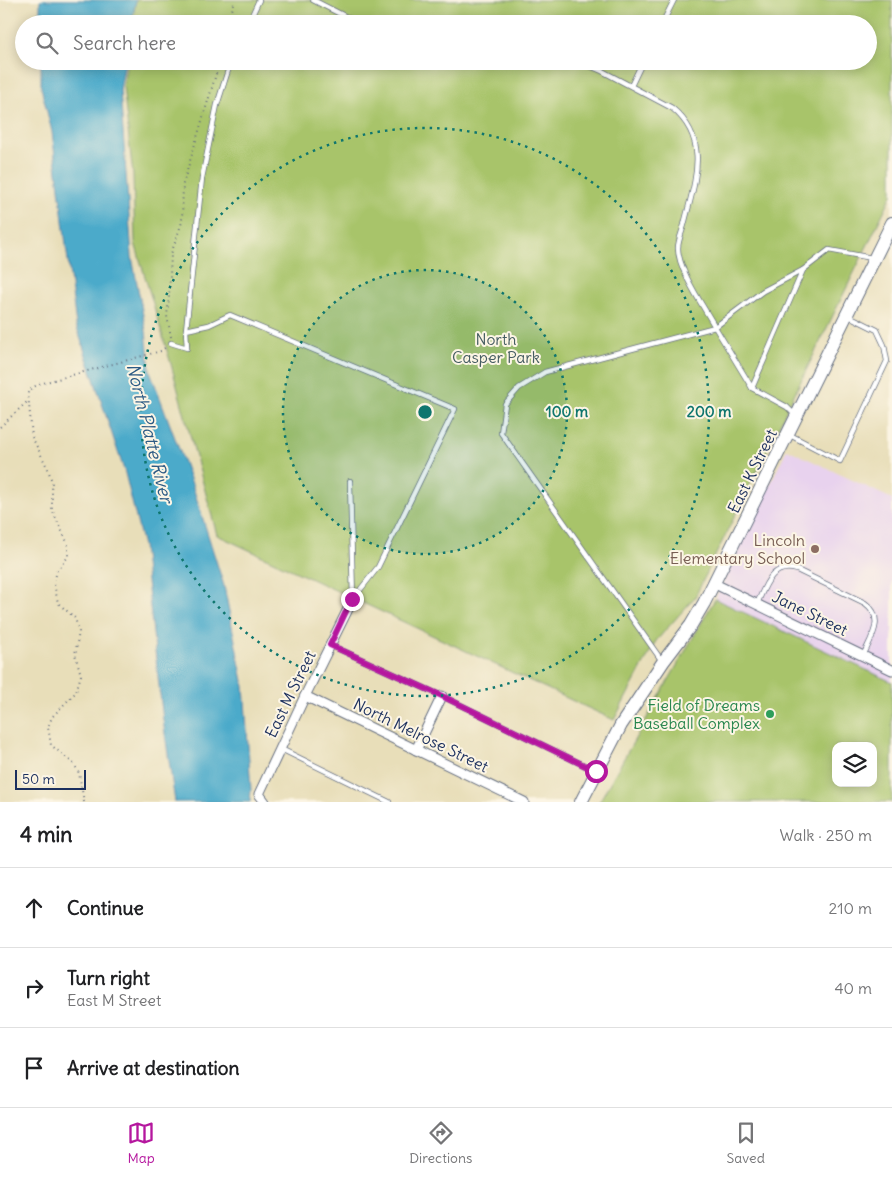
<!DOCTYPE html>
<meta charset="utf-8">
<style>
:root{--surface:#fff;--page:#f2f2f2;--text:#202124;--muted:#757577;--line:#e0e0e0;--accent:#b5179e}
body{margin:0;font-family:Delius,sans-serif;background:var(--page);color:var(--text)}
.controls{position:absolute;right:15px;bottom:15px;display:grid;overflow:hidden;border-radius:10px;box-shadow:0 2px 12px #0003}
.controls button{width:45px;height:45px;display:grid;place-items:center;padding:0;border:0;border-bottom:1px solid var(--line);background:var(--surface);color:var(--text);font:25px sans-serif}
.scale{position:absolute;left:15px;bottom:12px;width:71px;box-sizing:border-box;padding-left:5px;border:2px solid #1b2f5e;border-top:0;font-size:14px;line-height:18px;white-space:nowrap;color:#1b2f5e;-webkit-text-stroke:4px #fcf5e5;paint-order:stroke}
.stop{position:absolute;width:15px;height:15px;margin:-11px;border:4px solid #b5179e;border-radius:50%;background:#fff}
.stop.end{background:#b5179e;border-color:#fff;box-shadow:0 1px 5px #0008}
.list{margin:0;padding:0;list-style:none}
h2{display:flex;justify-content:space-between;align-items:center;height:65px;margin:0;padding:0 20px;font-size:21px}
h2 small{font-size:16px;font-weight:400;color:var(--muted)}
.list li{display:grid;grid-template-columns:32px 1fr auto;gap:15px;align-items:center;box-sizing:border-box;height:80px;padding:0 20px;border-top:1px solid var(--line)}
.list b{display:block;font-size:19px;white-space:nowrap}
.list p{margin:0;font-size:16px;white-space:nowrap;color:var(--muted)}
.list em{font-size:16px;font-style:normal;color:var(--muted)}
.icon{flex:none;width:28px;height:28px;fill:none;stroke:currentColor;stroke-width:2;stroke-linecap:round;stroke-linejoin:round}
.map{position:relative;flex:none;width:892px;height:802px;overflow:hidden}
.search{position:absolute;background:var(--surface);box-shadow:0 2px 12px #0003;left:15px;right:15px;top:15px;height:55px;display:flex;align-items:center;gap:12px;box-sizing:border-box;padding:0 18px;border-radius:28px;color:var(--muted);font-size:19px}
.sheet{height:305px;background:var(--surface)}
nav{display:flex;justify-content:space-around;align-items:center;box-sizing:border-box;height:70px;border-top:1px solid var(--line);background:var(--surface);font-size:14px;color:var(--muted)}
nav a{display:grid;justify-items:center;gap:2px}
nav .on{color:var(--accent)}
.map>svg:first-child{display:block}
</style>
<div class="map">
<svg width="892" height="802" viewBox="0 0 892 802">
<rect width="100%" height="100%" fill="#fcf5e5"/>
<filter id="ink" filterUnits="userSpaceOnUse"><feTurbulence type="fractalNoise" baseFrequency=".02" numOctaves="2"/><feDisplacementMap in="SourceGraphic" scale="10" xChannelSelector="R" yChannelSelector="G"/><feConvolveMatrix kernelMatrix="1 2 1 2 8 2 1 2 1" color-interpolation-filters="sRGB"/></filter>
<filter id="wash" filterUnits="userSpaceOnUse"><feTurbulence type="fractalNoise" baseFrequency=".0096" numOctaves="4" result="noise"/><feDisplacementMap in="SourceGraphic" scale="20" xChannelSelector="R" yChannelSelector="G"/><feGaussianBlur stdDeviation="1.12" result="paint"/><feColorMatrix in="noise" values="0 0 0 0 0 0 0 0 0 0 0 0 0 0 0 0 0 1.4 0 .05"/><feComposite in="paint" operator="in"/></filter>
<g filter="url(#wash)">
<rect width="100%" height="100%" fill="#e8deb9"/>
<path fill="#e8d2ee" d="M787 449 892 499V682L715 599Z"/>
<g fill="#a8c46b" stroke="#627a64" fill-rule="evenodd">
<path d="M136 0H892V195L695 597 656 641 614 720 217 535 171 364 135 243 133 175 123 86 127 61H868V24H132Z"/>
<path d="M715 599 892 682V802H599ZM836 746H873V783H836Z"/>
</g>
<g fill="#4baaca" stroke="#336c94">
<path d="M40 0H136L131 24H40Z"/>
<path d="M41 61H125L120 90 132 257 146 331 150 371 192 484 224 586 244 686 251 790 250 802H175L163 720 143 546 125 473 76 325 52 132 41 87Z"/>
</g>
</g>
<g filter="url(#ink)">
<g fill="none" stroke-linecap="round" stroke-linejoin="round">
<defs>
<g id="lane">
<path d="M313 0 360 24"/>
<path d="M248 24 259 0"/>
<path d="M662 24 674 0"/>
<path d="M578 61 602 71 672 108C712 141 694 183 684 225 682 232 678 241 678 248 678 270 704 307 715 327L545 372 519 388 505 404 501 433 662 661"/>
<path d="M631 86 643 61"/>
<path d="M186 330 202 178 217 105 231 61"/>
<path d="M171 343 187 348 186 330 209 325 230 315 455 409 378 567 353 599"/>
<path d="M752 388 803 270 829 250 872 258"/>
<path d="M794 414 787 407 752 388 715 327 763 291 803 270"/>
<path d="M790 435 840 461 887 361 884 345 877 330 847 315"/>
<path d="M350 481 353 599"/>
<path d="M757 604C765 586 772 562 797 570L865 603C886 618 871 638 863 656"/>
<path d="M330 645 442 696 596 771"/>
<path d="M281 749 389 802"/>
</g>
<g id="street">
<path d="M715 584 892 670"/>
<path d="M305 696 524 802"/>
<path d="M416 750 442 696"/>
<path d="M265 802 259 794 305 696 353 599"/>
</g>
<path id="secondary" d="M581 802 621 725 663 662 691 625 704 603 892 223"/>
</defs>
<use href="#lane" stroke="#636c7e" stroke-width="6"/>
<use href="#street" stroke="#636c7e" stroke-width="11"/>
<use href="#secondary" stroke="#636c7e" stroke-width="14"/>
<g stroke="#636c7e" stroke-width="2" stroke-dasharray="1 4" stroke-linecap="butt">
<path d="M228 24 235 0"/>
<path d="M171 337 167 316 169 297 171 254 182 222 183 184 220 61"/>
<path d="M0 427 29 400"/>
<path d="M84 802 79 773 74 764 51 745 48 727 52 717 76 692 81 675 75 654 79 632 75 618 58 603 54 584 57 570 68 557V544L52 510V482L48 469 32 437 28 393 32 388 39 384 161 351 166 347"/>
</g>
<use href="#lane" stroke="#fff" stroke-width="4.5"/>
<use href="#street" stroke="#fff" stroke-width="9"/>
<use href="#secondary" stroke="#fff" stroke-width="12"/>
</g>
</g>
<g fill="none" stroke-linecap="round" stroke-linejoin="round" filter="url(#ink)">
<path stroke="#b5179e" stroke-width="6" d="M352 599 330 645 442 696 596 771"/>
</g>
<circle cx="425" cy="412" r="142" fill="#0f766e" fill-opacity=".12"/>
<g fill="none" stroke="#0f766e" stroke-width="2.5" stroke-dasharray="2.5 5">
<circle cx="425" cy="412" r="142"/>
<circle cx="425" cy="412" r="284"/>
</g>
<circle fill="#8d6e63" stroke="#fcf5e5" stroke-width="2" cx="815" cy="549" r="5"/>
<circle fill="#2e9e5b" stroke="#fcf5e5" stroke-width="2" cx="770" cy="714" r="5"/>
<g text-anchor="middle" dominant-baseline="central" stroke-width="4" stroke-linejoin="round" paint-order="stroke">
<g font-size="16" fill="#455c62" stroke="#fcf5e5">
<text x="496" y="339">North<tspan x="496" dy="18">Casper Park</tspan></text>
</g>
<g font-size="16" fill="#1b2f5e" stroke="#fcf5e5">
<text transform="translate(752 471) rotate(-64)">East K Street</text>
<text transform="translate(810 613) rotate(26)">Jane Street</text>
<text transform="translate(290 694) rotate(-64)">East M Street</text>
<text transform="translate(421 735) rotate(26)">North Melrose Street</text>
</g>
<g font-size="16" fill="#785e54" stroke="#fcf5e5" text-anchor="end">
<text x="805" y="540">Lincoln<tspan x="805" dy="18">Elementary School</tspan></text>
</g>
<g font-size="16" fill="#27864d" stroke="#fcf5e5" text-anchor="end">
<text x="760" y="705">Field of Dreams<tspan x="760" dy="18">Baseball Complex</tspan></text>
</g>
<g font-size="18" font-style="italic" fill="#2c5a84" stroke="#fcf5e5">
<text transform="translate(150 433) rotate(76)">North Platte River</text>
</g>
</g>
<circle cx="425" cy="412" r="8" fill="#0f766e" stroke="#fcf5e5" stroke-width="2.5"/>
<g font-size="15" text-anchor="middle" font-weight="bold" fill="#0f766e" stroke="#fcf5e5" stroke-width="4" stroke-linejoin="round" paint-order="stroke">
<text x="567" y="417">100 m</text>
<text x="709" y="417">200 m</text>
</g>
</svg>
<div class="controls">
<button><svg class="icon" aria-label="layers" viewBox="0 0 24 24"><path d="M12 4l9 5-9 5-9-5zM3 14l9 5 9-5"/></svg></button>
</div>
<div class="scale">50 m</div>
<div class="stop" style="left:596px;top:771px"></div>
<div class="stop end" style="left:352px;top:599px"></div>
<div class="search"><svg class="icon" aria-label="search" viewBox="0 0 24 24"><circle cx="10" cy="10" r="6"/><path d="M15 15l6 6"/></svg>Search here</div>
</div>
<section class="sheet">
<h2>4 min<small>Walk · 250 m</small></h2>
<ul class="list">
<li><svg class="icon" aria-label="ahead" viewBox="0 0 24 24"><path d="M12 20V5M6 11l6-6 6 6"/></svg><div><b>Continue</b></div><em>210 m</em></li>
<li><svg class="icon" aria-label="right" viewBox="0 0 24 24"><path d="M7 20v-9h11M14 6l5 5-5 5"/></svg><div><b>Turn right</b><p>East M Street</p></div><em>40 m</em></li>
<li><svg class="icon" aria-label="arrive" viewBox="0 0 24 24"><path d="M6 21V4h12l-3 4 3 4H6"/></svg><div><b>Arrive at destination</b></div></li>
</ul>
</section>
<nav>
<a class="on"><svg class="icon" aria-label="map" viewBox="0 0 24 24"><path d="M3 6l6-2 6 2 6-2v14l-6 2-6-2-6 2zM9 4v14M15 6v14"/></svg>Map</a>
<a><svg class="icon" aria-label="directions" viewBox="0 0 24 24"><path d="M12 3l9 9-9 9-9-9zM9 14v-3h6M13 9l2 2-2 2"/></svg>Directions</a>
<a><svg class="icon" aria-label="saved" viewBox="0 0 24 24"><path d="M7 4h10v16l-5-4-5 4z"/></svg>Saved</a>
</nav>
